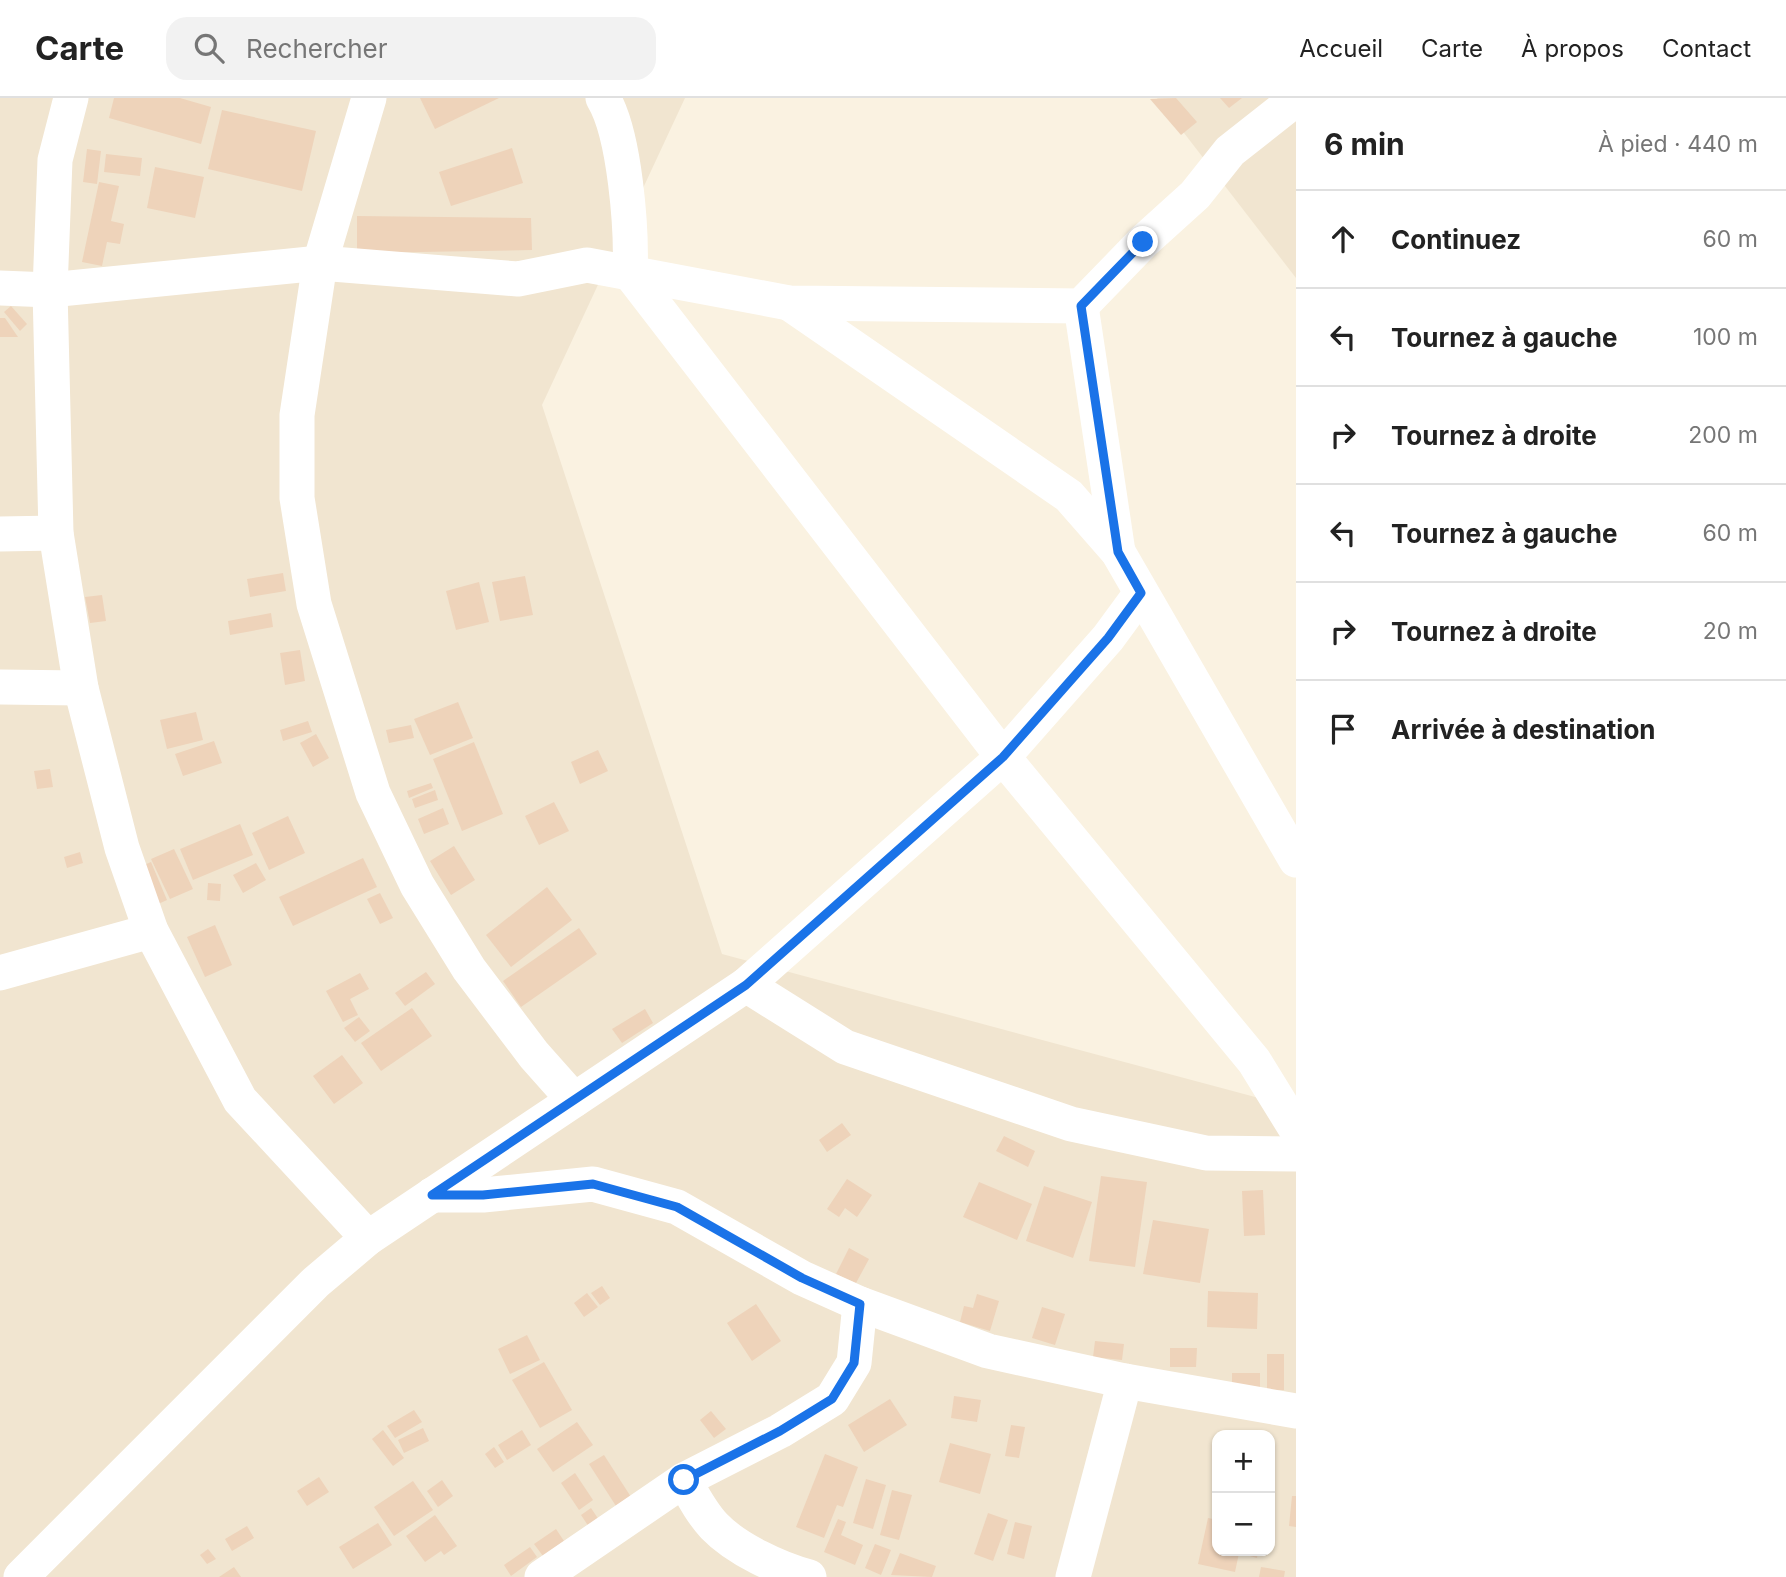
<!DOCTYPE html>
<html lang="fr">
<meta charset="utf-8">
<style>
:root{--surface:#fff;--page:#f2f2f2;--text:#222;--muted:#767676;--line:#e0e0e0}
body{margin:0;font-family:Inter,sans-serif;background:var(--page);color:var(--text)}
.controls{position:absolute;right:21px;bottom:21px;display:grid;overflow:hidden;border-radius:14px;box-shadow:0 2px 5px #0004}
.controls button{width:63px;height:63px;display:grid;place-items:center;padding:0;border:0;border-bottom:2px solid var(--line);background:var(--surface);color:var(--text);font:35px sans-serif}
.stop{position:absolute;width:21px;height:21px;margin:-16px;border:5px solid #1a73e8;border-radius:50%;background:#fff}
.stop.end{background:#1a73e8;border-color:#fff;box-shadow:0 2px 7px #0008}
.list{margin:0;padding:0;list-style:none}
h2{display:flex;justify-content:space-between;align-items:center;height:91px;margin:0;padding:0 28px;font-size:30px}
h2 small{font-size:23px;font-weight:400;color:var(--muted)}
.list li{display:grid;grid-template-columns:46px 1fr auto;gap:21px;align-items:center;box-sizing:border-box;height:98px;padding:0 28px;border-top:2px solid var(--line)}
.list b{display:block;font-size:26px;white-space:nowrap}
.list em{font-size:23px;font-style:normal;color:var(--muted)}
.icon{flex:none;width:38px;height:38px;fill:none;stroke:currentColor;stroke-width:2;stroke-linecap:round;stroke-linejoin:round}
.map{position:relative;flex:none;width:1296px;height:1479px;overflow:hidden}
header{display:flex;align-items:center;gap:42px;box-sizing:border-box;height:98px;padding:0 35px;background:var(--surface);border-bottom:2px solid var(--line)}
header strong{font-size:33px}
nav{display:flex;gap:38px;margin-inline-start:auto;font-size:24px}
.search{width:490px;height:63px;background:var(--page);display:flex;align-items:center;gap:18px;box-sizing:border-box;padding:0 24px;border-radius:21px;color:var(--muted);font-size:26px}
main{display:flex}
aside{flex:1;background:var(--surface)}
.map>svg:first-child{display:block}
</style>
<header>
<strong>Carte</strong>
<div class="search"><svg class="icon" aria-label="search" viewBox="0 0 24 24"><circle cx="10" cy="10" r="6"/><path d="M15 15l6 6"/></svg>Rechercher</div>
<nav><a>Accueil</a><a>Carte</a><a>À propos</a><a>Contact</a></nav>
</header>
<main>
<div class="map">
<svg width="1296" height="1479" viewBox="0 0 1296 1479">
<rect width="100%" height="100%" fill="#faf2e1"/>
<g fill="#f1e5d0" fill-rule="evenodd">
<path d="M0 0H685L542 307 722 856 1296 1010V1479H0ZM1217 1337H1270V1453H1217Z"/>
<path d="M1157 0H1296V180Z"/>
</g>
<g fill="#eed3ba">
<path d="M114 0H180L211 9 201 46 109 20Z"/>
<path d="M420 0H499L435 31Z"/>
<path d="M1176 0 1197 24 1181 37 1150 1Z"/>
<path d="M1220 0H1242L1229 10Z"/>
<path d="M222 12 316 33 302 93 208 71Z"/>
<path d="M512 50 523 85 451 108 439 74Z"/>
<path d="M87 51 101 53 97 86 83 84Z"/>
<path d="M106 56 142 60 140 78 104 74Z"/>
<path d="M155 69 204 79 195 120 147 110Z"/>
<path d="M99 84 119 88 111 123 124 126 120 146 107 144 102 168 82 164Z"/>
<path d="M357 118 531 120 532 152 357 155Z"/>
<path d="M11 208 27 226 20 233 4 214Z"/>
<path d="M0 220H5L18 239H0Z"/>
<path d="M283 475 286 493 250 499 247 481Z"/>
<path d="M525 478 533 517 500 523 492 484Z"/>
<path d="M479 484 489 524 456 532 446 493Z"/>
<path d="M102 497 106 523 90 525 85 499Z"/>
<path d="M271 515 273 529 230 537 228 523Z"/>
<path d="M300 552 305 583 285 587 280 555Z"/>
<path d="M458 604 473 640 430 657 414 621Z"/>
<path d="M196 614 203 642 167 651 160 622Z"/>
<path d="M308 623 312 634 283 643 280 632Z"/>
<path d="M411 627 414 640 389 645 386 632Z"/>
<path d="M316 636 329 660 313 669 300 645Z"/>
<path d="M214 643 222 665 183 678 175 656Z"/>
<path d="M474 644 503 716 462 733 433 661Z"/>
<path d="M598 652 608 673 580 686 571 664Z"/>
<path d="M50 671 53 689 37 691 34 673Z"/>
<path d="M431 685 433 690 409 700 407 693Z"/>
<path d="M435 692 438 702 415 710 412 701Z"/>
<path d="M554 704 569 733 539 747 525 718Z"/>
<path d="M443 710 449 726 424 736 418 721Z"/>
<path d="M288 718 305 755 269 772 252 735Z"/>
<path d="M240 726 253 757 193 782 180 751Z"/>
<path d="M454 748 475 782 451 797 430 763Z"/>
<path d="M174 751 193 791 170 801 151 761Z"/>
<path d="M80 754 83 765 67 770 64 759Z"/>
<path d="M363 760 377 789 293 828 279 799Z"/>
<path d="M151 764 167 802 158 806 142 768Z"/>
<path d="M256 765 266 782 243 795 233 777Z"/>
<path d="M208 785 221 786 220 803 207 802Z"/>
<path d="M547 789 572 822 511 869 486 837Z"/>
<path d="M380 795 393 820 380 826 367 801Z"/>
<path d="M215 827 232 867 205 879 187 839Z"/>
<path d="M579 830 597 856 521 909 503 883Z"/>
<path d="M426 874 435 886 405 908 395 895Z"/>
<path d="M360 875 369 891 350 901 358 917 343 924 326 893Z"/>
<path d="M412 910 432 938 381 973 361 945Z"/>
<path d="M645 911 653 925 622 945 612 931Z"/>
<path d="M359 919 370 933 355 944 344 930Z"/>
<path d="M342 957 363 985 334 1006 313 978Z"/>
<path d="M842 1025 851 1037 827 1054 819 1042Z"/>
<path d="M1004 1038 1035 1053 1028 1069 996 1053Z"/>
<path d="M1101 1078 1147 1084 1135 1169 1089 1163Z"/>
<path d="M847 1081 872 1097 857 1119 845 1110 839 1119 827 1111Z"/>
<path d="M979 1084 1032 1106 1017 1142 963 1119Z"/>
<path d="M1044 1088 1092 1104 1073 1160 1026 1143Z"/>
<path d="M1263 1092 1265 1137 1244 1138 1242 1093Z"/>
<path d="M1153 1122 1209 1131 1200 1185 1143 1176Z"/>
<path d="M849 1150 869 1161 856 1185 836 1176Z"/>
<path d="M602 1188 610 1200 600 1207 591 1195Z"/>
<path d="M1208 1193 1258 1195 1257 1231 1207 1229Z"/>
<path d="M587 1195 598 1209 584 1219 574 1205Z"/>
<path d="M977 1196 999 1203 990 1233 960 1224 964 1208 973 1210Z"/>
<path d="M756 1206 781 1243 752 1263 727 1225Z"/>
<path d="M1042 1209 1065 1216 1055 1247 1032 1240Z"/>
<path d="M527 1237 540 1262 510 1276 498 1251Z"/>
<path d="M1095 1243 1124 1246 1122 1262 1093 1259Z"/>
<path d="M1170 1250H1197L1196 1269H1170Z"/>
<rect x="1267" y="1256" width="17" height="36"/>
<path d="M544 1264 572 1312 540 1330 512 1282Z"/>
<path d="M1232 1275H1260V1294L1232 1293Z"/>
<path d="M954 1298 981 1302 977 1324 951 1320Z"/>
<path d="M890 1301 907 1327 864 1354 848 1327Z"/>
<path d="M414 1312 422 1324 395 1340 387 1328Z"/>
<path d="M711 1313 726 1331 714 1340 700 1322Z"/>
<path d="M577 1324 593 1347 553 1374 537 1351Z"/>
<path d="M1011 1327 1025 1329 1019 1360 1005 1358Z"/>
<path d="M423 1330 429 1343 404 1355 398 1342Z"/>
<path d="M383 1332 404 1360 393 1368 372 1341Z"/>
<path d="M522 1332 531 1347 507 1362 498 1347Z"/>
<path d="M950 1345 991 1356 980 1396 939 1384Z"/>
<path d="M494 1349 504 1364 495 1370 485 1356Z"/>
<path d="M825 1356 858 1369 843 1409 837 1407 824 1440 796 1429Z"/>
<path d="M604 1357 631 1399 616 1408 589 1366Z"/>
<path d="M575 1375 593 1402 579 1412 561 1385Z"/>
<path d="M319 1379 329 1394 307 1408 297 1393Z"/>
<path d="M866 1381 886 1387 873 1431 853 1425Z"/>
<path d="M442 1382 453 1398 438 1409 427 1393Z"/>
<path d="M413 1383 433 1412 394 1438 374 1409Z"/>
<path d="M892 1392 912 1397 899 1442 880 1437Z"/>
<path d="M1292 1398H1296V1429L1289 1428Z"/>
<path d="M591 1410 599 1422 589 1429 581 1417Z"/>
<path d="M988 1415 1008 1422 993 1463 974 1456Z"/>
<path d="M435 1417 457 1448 444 1457 441 1453 425 1464 406 1438Z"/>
<path d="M1208 1420 1217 1422V1453H1258L1257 1460 1239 1455 1235 1474 1198 1466Z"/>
<path d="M838 1421 846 1424 841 1437 863 1447 855 1467 824 1454Z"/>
<path d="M1015 1424 1032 1428 1024 1461 1007 1456Z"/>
<path d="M378 1425 392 1447 353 1471 339 1449Z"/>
<path d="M247 1428 254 1440 232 1453 225 1441Z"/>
<path d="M556 1431 564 1443 543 1458 534 1446Z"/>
<path d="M875 1446 891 1452 881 1477 865 1470Z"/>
<path d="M530 1449 537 1459 511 1478 504 1467Z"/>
<path d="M208 1451 216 1461 207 1466 200 1457Z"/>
<path d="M900 1455 936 1468 932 1479 891 1477Z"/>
<path d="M234 1469 241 1479H219Z"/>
<path d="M1261 1469 1285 1473 1284 1479H1259Z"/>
</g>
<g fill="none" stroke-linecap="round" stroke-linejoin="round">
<g stroke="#fff" stroke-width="35">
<path d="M71 0 55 62 50 192 56 435 81 590 122 750 151 833 240 1002 368 1140"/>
<path d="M369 0 320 165 297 317V400L314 506 373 695 417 787 469 871 534 957 574 1002"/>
<path d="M603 0C625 36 632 132 630 175L1003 659 1254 963 1296 1031"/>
<path d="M0 190 50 192 320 165 518 181 587 167 789 205 1081 208 1143 144 1195 97 1230 53 1296 1"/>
<path d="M789 205 1069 398 1118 454 1296 762"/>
<path d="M1081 208 1118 454"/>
<path d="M0 436 56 435"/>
<path d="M0 589 81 590"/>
<path d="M0 875 151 833"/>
<path d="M746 887 1003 659 1108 540 1141 495"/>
<path d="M432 1097H483L593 1086 677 1109 802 1180 860 1206 988 1253 1125 1283 1296 1313"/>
<path d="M684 1382C693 1398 701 1414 714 1428 736 1451 779 1471 809 1479"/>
<path d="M21 1479 316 1184 368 1140 746 887 845 949 1071 1026 1206 1055 1296 1056"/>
<path d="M542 1479 684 1382 780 1333 832 1301 854 1265 860 1206"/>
<path d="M1073 1479 1125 1283"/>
</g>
</g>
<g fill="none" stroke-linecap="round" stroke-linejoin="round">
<path stroke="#1a73e8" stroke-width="9" d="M684 1382 780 1333 832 1301 854 1265 860 1206 802 1180 677 1109 593 1086 483 1097H432L746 887 1003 659 1108 540 1141 495 1118 454 1081 208 1143 144"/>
</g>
</svg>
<div class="controls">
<button>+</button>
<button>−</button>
</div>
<div class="stop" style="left:684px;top:1382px"></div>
<div class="stop end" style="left:1143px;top:144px"></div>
</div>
<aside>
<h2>6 min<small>À pied · 440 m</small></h2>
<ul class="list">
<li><svg class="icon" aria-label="ahead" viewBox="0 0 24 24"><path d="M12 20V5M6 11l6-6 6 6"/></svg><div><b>Continuez</b></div><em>60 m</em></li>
<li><svg class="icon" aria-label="left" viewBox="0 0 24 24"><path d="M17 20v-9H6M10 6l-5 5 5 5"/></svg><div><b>Tournez à gauche</b></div><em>100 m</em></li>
<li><svg class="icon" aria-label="right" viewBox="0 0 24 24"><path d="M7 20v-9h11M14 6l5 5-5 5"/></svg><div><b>Tournez à droite</b></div><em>200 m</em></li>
<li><svg class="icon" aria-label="left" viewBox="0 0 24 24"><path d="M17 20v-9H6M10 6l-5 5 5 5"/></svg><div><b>Tournez à gauche</b></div><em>60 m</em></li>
<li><svg class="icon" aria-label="right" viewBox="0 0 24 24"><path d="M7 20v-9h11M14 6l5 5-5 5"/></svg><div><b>Tournez à droite</b></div><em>20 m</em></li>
<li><svg class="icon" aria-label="arrive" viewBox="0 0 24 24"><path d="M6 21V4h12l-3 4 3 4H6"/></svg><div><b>Arrivée à destination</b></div></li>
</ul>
</aside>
</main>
